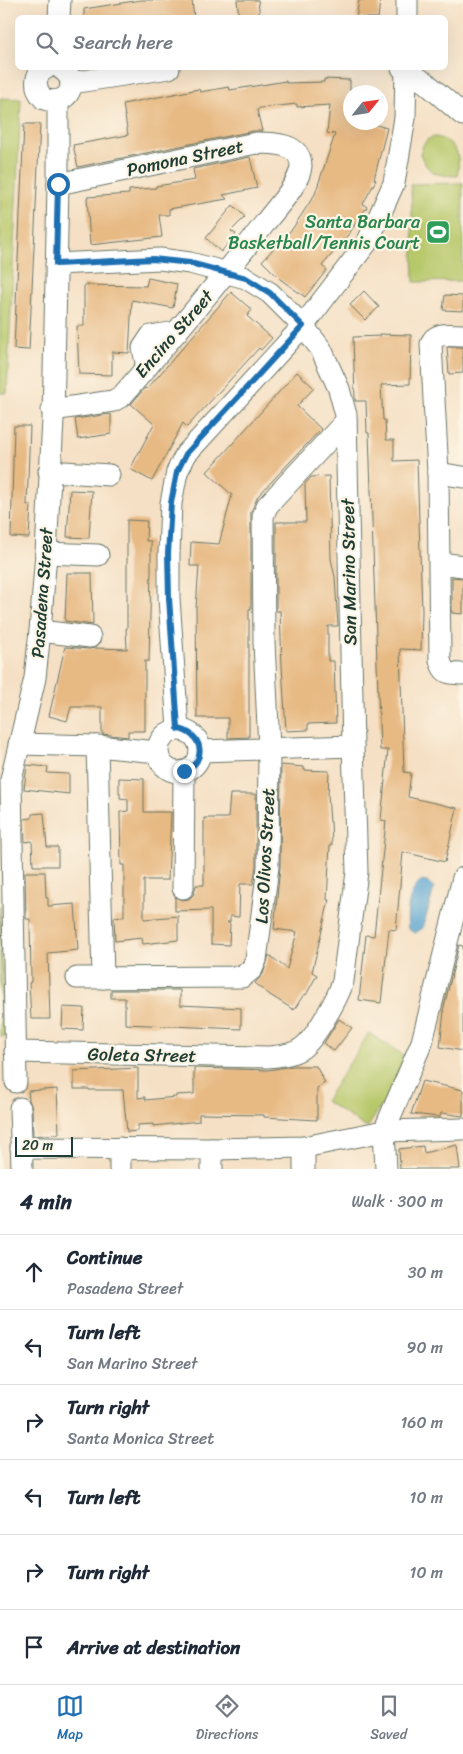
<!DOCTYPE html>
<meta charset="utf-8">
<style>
:root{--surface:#fff;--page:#f2f2f3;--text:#1f2937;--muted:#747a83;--line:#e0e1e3;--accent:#1f6fb2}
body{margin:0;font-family:Sriracha,sans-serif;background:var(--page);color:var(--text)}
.compass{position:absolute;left:343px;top:85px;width:45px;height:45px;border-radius:50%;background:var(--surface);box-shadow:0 5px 20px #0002;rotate:60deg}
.scale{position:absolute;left:15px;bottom:12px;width:58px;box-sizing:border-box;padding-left:5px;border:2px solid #1f3d34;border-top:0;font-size:14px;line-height:18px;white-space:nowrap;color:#1f3d34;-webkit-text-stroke:4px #fcf5e5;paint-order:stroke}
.stop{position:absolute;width:15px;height:15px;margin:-11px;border:4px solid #1f6fb2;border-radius:50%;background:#fff}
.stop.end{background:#1f6fb2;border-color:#fff;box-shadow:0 1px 5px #0008}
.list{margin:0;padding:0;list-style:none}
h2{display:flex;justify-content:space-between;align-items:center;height:65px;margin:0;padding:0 20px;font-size:21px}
h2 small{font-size:16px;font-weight:400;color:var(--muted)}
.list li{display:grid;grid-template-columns:32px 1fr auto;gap:15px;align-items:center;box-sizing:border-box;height:75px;padding:0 20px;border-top:1px solid var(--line)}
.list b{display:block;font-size:19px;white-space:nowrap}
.list p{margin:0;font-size:16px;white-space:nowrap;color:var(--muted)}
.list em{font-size:16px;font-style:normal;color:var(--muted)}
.icon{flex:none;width:28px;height:28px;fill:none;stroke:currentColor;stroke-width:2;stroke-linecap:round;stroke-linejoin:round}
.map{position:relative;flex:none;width:463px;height:1169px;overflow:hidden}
.search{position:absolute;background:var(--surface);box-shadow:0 5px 20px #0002;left:15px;right:15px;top:15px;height:55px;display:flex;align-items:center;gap:12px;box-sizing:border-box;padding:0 18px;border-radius:8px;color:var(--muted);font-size:19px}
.sheet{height:515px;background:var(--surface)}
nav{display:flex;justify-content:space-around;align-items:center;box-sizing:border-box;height:70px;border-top:1px solid var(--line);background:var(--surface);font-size:14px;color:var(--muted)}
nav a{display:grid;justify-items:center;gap:2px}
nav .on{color:var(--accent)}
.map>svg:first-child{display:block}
</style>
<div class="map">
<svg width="463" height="1169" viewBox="0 0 463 1169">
<rect width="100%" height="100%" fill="#fcf5e5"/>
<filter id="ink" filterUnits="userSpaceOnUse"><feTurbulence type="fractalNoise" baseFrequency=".02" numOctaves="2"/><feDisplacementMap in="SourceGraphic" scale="10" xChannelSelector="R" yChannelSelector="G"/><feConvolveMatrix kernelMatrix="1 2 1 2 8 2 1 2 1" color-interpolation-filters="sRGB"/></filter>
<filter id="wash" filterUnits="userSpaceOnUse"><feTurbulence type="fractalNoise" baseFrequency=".0096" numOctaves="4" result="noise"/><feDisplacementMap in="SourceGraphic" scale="20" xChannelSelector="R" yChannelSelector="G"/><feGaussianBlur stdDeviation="1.12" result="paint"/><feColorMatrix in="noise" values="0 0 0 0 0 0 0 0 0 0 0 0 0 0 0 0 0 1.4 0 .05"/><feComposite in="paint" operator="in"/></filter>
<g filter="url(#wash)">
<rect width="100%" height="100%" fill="#f5e0c5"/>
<g fill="#b7c86a" stroke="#6b824f">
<path d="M0 98 21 99 7 393H0Z"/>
<path d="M436 137C457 142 461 156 457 176 436 175 429 175 420 154 423 144 425 138 436 137Z"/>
<path d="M463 183V281L414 282 411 184Z"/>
<path d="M0 905 5 1036H0Z"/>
<path d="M369 1033 411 1060 367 1128 325 1101Z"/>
</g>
<path fill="#57a3d0" stroke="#3b7082" d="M422 881 429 883 434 888 423 928 415 933 408 929C406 914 408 890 422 881Z"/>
<g id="blocks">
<g fill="#e7b983">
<path d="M192 0 194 18H84V9L141 0Z"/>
<path d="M237 0H258L260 18H239Z"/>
<path d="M359 0H380L378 18H356Z"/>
<path d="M324 79 350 80V122H366L387 128 374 179 376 180 363 204 367 207 348 235 322 266 327 270 305 297 280 279 262 261 293 228 315 194 335 134 327 133 330 105 297 107V104L260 108 257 110 262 131H253L78 167 73 145 128 135 123 104 199 89 200 92 229 87 230 90 286 81V83L324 82Z"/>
<path d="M24 124H40L29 350 14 349Z"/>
<path d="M250 157 257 188 223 195 227 199 169 209V215H159L162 237 90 245 87 197 129 194V190L156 188V186L195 180 193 169Z"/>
<path d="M233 205 245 217 231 231 236 234 221 252 206 238Z"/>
<path d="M148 278 177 284 173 308 132 300 129 353 112 352V375L79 374 77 326H84V285L146 286Z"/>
<path d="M364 291 379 307 365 320 350 305Z"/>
<path d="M231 292 252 310 247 316 272 338 261 350 259 348 187 427 183 423 152 481 130 469 154 424 131 404 145 388 147 389Z"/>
<path d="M445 295 463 296V311L443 310Z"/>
<path d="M379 334 411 335 410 384 381 385 383 420H385L386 440H394V461L417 460 422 611 421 650 400 649 404 772 411 773 408 797 457 808 445 862 403 852 396 930 389 929 381 1003 359 1000 366 935 374 936 386 821 381 820 388 750H380L369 433H367L366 401H355V399L353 337 381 336Z"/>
<path d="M447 347H463V373L449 374Z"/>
<path d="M297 372 314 388 297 406 321 429 258 496 251 512V609H249V737L228 738V718H197L196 608 199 566H190L191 542 219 544 232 495 207 472Z"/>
<path d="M111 414V434L78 439 75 419Z"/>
<path d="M14 426H30L27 505H31L29 538 11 537Z"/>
<path d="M329 476 331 559 335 577 338 626H328V661H334L336 723 308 724V730L286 731 282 666 280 611H276V522H306L305 484 311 477Z"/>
<path d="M70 490 92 491 89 538 67 537Z"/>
<path d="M127 520 147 521 146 541H151V570L149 661H145V731H128V737L102 734V707H71L67 721 49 716 65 647 89 649 96 648 127 649 126 629H127Z"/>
<path d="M67 573H92L93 625 65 621Z"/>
<path d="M452 577 463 578V614L452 613Z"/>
<path d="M27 765 48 767 47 773 69 774V794L24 789Z"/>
<path d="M281 765 304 767V770L329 771 328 795 330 822H331L332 845H330L327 900H329L312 972 317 975 306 995 304 994 294 1010 270 995 255 983 263 974 269 955 287 969 297 932 274 929 280 867Z"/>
<path d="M119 778 144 779V812H171L168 880H144V919L178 916V940L143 944 142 938 115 941 114 917 124 916V865H121L120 812 128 811V799L120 798V793H119Z"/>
<path d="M230 794H256V866L253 884H240L239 917 230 916V922H227L230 924 229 945 211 944V910L175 911V897L182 900 189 899 194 894 196 885H204V818H228Z"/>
<path d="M44 813 47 847H58V866H33L32 841 25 842 24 819 32 818V814Z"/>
<path d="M25 872H45L46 898H48V906L75 904 78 950 48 953 50 1019H31L29 983 31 982 30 919H26Z"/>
<path d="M459 945 463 946V1051L440 1047 444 1011H443Z"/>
<path d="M111 990H180V1005L241 1008V1029L125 1024V998H111Z"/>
<path d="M63 1007 84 1008 83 1030 62 1029Z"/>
<path d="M339 1019 352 1028 334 1051 324 1043Z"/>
<path d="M293 1066H316L325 1083 317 1088V1120L264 1117V1115L199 1114V1121L153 1126V1124L138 1125V1131L127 1132 123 1090H89V1089H74V1071L138 1068V1098L145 1097V1100L176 1097V1095L194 1094V1068L268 1070Z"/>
<path d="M422 1081 463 1090V1116L441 1113 440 1117 411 1114Z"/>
<path d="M57 1089 59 1134 33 1136 32 1108 29 1100 28 1091Z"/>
<path d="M457 1145 460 1169H400L399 1149 423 1146 424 1153Z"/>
</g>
</g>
</g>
<g filter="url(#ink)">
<use href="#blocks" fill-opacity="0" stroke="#6a7667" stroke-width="1"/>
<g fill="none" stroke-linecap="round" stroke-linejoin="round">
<defs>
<g id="street">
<path d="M59 18 60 0"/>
<path d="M407 18V0"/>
<path d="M47 68C33 74 34 89 44 99 68 108 82 81 60 68"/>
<path d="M402 68 426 83 463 115"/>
<path d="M71 83 169 68"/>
<path d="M463 335C451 335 435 331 431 344L438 473 440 660C444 675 449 673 463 674"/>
<path d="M147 367 143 348 151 336 177 332"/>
<path d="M52 410 113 401 122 396C171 339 219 283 265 223 275 209 300 184 301 166 301 143 273 143 256 143L58 184"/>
<path d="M49 471 109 475"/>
<path d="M438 473 463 477"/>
<path d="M46 553 98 555"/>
<path d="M440 563 463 566"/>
<path d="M40 631 90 637"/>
<path d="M178 729 169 598V554L171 503 177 472 186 454 303 326 368 241 394 183 405 118 406 68"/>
<circle cx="179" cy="751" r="21"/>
<path d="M19 744 97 746 157 752"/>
<path d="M97 746 103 978"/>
<path d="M200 751 353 746"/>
<path d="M183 888 184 771"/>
<path d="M77 978 242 977 252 969 256 960 268 867 269 748 264 642 263 516 267 506 346 421"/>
<path d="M15 1052 268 1057C279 1056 293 1055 302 1048 315 1039 339 996 343 981L357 872 353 746 346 415 339 389 321 349 303 326 270 293 246 278 190 263 160 259 56 264"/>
<path d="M16 1082 11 780 35 678 40 631 46 553 53 420 58 184V101"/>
<path d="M20 1108 22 1169"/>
<path d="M304 1147V1169"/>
<path d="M21 1148 212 1149 304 1147 384 1131 422 1042 463 878"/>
<path d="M120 1148V1169"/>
<path d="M212 1149V1169"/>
<path d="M386 1169 384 1131 463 1129"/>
</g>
</defs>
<use href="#street" stroke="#6a7667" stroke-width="23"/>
<use href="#street" stroke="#fff" stroke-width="21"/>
</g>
</g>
<g fill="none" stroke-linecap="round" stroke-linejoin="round" filter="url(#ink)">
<path stroke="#1f6fb2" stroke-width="6" d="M58 184 56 264 153 259 190 263 246 278 270 293 303 326 186 454 177 472 171 503 168 554 169 598 178 729C203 733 208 762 184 771"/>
</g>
<defs>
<symbol id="stadium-square" viewBox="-11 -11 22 22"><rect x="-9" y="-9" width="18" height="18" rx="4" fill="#2e9e5b" stroke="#fcf5e5"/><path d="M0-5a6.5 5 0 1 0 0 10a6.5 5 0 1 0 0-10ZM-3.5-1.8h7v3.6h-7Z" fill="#fff"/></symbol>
</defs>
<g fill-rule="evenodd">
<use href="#stadium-square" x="424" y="218" width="28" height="28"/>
</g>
<g text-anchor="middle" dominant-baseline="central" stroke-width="4.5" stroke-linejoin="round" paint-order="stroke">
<g font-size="18" fill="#1f3d34" stroke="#fcf5e5">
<text transform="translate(185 158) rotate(-12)">Pomona Street</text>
<text transform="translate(174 334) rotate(-49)">Encino Street</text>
<text transform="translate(349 572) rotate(-91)">San Marino Street</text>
<text transform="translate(42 593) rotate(-86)">Pasadena Street</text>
<text transform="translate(265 856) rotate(-87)">Los Olivos Street</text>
<text transform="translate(142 1055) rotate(1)">Goleta Street</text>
</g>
<g font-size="18" fill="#27864d" stroke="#fcf5e5" text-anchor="end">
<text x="420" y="222">Santa Barbara<tspan x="420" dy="21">Basketball/Tennis Court</tspan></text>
</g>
</g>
</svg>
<svg class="compass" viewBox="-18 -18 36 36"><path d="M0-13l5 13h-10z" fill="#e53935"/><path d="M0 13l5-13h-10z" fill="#747a83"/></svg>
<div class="scale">20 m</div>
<div class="stop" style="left:58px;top:184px"></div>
<div class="stop end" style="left:184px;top:771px"></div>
<div class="search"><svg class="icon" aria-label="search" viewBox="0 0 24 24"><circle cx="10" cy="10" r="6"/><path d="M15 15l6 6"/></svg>Search here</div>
</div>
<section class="sheet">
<h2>4 min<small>Walk · 300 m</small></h2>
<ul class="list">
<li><svg class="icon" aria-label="ahead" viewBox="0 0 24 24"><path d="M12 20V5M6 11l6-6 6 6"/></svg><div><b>Continue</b><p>Pasadena Street</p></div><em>30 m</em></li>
<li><svg class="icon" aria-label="left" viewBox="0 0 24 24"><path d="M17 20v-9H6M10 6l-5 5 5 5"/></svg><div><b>Turn left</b><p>San Marino Street</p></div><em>90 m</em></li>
<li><svg class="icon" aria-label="right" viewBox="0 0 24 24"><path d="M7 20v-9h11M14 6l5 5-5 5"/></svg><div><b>Turn right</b><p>Santa Monica Street</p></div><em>160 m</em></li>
<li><svg class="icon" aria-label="left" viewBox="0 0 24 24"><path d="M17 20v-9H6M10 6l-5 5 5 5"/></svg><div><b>Turn left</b></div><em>10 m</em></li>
<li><svg class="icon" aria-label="right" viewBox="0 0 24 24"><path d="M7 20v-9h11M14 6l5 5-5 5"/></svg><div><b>Turn right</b></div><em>10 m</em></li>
<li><svg class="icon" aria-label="arrive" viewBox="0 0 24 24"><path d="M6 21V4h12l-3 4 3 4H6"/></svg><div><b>Arrive at destination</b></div></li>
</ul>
</section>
<nav>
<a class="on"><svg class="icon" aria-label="map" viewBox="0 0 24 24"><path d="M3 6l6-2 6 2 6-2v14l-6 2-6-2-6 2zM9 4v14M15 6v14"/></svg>Map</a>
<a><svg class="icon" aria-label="directions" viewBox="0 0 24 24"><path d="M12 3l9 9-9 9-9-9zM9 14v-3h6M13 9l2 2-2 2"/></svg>Directions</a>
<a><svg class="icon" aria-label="saved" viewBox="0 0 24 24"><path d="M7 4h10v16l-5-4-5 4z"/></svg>Saved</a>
</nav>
